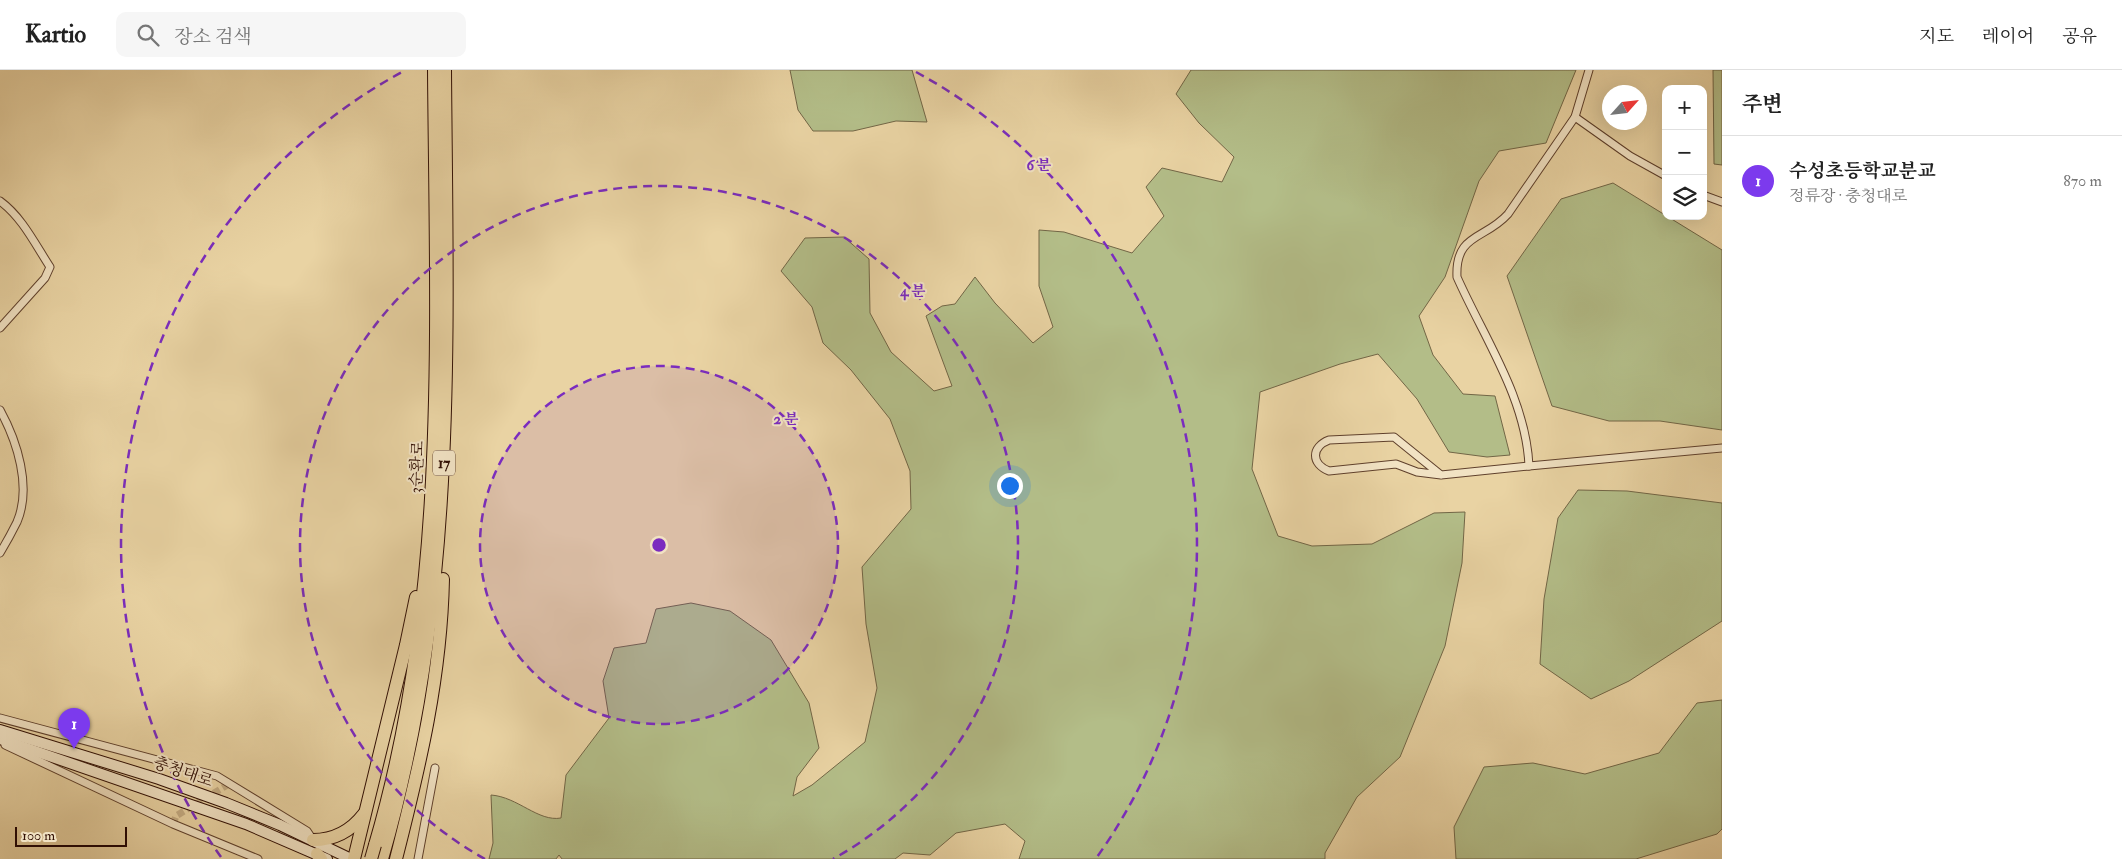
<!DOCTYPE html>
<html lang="ko">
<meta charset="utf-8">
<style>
:root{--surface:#fff;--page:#f6f6f6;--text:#222;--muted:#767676;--line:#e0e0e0;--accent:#7c3aed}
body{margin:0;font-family:"IM FELL Double Pica","Noto Serif KR",serif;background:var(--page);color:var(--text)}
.controls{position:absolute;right:15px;top:15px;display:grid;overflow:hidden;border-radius:10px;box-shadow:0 5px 20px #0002}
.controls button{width:45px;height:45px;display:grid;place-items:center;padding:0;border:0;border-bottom:1px solid var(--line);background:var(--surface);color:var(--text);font:25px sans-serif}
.compass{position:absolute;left:1602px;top:15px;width:45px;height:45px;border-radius:50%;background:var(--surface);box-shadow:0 5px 20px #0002;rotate:63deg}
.scale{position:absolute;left:15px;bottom:12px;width:112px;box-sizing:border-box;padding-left:5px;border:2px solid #310f04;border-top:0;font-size:14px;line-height:18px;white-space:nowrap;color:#310f04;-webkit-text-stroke:4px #f1e2c3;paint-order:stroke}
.you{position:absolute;left:1009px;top:415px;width:18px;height:18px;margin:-12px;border:4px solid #fff;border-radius:50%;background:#1a73e8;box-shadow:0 0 0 8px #1a73e833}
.badge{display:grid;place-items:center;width:32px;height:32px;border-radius:50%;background:var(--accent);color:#fff;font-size:16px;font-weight:700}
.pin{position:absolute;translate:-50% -41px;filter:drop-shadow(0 1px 2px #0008)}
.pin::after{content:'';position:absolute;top:26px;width:18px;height:15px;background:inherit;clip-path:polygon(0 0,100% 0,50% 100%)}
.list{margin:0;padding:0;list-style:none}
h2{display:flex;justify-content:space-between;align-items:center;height:65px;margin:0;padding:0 20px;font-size:21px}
h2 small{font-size:16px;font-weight:400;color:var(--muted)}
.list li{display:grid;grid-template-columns:32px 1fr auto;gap:15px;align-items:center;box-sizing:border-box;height:90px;padding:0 20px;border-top:1px solid var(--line)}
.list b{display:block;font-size:19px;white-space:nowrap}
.list p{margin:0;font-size:16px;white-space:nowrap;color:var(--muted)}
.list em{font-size:16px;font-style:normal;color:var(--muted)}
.icon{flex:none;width:28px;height:28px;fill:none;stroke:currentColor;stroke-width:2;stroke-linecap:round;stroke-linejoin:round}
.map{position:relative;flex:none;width:1722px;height:789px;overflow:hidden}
header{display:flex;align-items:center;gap:30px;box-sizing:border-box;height:70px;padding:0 25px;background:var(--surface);border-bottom:1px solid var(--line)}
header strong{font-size:24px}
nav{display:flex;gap:28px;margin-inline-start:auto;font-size:18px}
.search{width:350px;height:45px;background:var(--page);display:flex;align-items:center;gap:12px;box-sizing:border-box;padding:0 18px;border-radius:10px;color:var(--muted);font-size:19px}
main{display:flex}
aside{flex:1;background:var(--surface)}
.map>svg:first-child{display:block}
</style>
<header>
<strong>Kartio</strong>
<div class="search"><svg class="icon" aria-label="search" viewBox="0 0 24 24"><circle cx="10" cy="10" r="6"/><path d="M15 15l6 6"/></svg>장소 검색</div>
<nav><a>지도</a><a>레이어</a><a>공유</a></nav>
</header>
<main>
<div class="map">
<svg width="1722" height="789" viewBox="0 0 1722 789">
<rect width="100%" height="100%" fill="#e9d3a3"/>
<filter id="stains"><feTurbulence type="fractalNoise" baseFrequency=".004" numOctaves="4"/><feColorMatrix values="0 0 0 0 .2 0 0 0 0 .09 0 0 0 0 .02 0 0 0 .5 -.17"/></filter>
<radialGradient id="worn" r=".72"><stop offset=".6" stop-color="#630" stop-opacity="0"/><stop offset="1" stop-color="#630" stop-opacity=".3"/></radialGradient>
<g fill="#b3bd88" stroke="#726646">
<path d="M790 0H912L927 52 896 51 853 61H813L798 40Z"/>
<path d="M1191 0H1576L1546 73 1499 81 1479 111 1445 207 1419 246 1433 285 1463 324 1495 326 1510 385 1487 387 1449 382 1417 329 1378 284 1340 294 1260 322 1252 399 1278 466 1312 476 1372 474 1434 443 1465 442 1462 493 1445 576 1400 687 1357 727 1325 783V789H1019L1025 771 1005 754 956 763 930 785 903 783 895 789H562L559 785 556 789H489L493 773 491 725C518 727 538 752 561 748L566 705 609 648 603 611 614 578 646 573 656 539 691 533 730 541 771 570 809 633 819 678 797 707 793 726 812 715 865 672 877 618 866 554 862 497 911 439 910 401 890 349 851 300 823 273 812 237 781 201 805 168 844 167 869 189 870 243 891 282 934 321 952 316 926 246 942 236 955 234 975 207 995 233 1033 273 1053 257 1039 216V160L1064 162 1132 183 1164 146 1146 117 1162 98 1222 112 1234 87 1199 53 1176 24Z"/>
<path d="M1713 0H1722V95L1714 94Z"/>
<path d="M1613 113 1722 180V360L1660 351H1609L1552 336 1507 206 1561 129Z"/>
<path d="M1578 420 1627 421 1722 433V551L1629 611 1591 629 1540 594 1544 529 1558 448Z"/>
<path d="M1722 630V759L1717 764 1636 789H1456L1454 757 1484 697 1533 693 1585 704 1659 683 1697 633Z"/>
</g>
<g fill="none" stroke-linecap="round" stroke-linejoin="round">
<path stroke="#c4ac83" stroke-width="7" stroke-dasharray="7 3.5" stroke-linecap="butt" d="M173 754 176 746 229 714"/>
<defs>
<g id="street">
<path d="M1589 0 1575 47 1508 144C1485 170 1455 163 1457 207 1484 268 1526 328 1529 396L1722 378"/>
<path d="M1575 47 1630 86 1666 106"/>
<path d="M1703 125 1722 132"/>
<path d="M0 131C22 147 35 174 50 197L45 208 0 258"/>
<path d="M0 340C17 371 32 417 17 452 12 462 6 473 0 483"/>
<path d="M1441 405 1394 367 1329 370C1311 377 1311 394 1329 401L1396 394 1417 402 1441 405 1529 396"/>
<path d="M0 648 217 706 307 761 313 770"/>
<path d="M5 675 173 754 258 789"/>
<path d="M418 789 435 698"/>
</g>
<g id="secondary">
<path d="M0 660 159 709 226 733 280 755 351 789"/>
<path d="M0 669 246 754 327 789"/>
</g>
<g id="highway">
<path d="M313 770C335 770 351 761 364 744"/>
<path d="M375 775C449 523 436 259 434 0"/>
<path d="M317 784 321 789"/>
<path d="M354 789 406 575 416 527"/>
<path d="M382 789C458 529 447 267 445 0"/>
<path d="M396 789C420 695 441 607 443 509"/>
</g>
</defs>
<use href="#street" stroke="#5f402c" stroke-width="9"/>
<use href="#secondary" stroke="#310f04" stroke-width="12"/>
<use href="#highway" stroke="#310f04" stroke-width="14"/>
<use href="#street" stroke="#f1e2c3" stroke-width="7"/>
<use href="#secondary" stroke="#f1e2c3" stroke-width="10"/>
<use href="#highway" stroke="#e9d3a3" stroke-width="12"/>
<defs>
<path id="highway-bridge" d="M371 789 375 775"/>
</defs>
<use href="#highway-bridge" stroke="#310f04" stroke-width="14" stroke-linecap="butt"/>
<use href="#highway-bridge" stroke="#e9d3a3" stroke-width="12"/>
</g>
<circle cx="659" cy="475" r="179" fill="#7b2cbf" fill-opacity=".12"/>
<g fill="none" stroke="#7b2cbf" stroke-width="2.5" stroke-dasharray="9 6">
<circle cx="659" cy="475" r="179"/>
<path d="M485 789A359 359 0 1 1 833 789"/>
<path d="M221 787A538 538 0 0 1 402 2M916 2A538 538 0 0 1 1097 787"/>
</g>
<g text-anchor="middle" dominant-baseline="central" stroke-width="4" stroke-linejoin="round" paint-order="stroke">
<rect fill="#f1e2c3" stroke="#6b4e3d" stroke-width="1" x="433" y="380.5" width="22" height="25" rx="4"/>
<g font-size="15" font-weight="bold" fill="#310f04">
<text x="444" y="393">17</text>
</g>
<g font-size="16" fill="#310f04" stroke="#f1e2c3">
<text transform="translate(417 397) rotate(-87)">3순환로</text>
<text transform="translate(183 702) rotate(19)">충청대로</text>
</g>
</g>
<circle cx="659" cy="475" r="8" fill="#7b2cbf" stroke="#f1e2c3" stroke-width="2.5"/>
<g font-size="15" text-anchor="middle" font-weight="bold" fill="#7b2cbf" stroke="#f1e2c3" stroke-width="4" stroke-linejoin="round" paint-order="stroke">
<text x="1039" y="100">6 분</text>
<text x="913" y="226">4 분</text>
<text x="786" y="354">2 분</text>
</g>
<rect width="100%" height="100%" filter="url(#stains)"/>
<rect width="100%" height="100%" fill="url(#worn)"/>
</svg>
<div class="controls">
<button>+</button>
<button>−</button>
<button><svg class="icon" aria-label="layers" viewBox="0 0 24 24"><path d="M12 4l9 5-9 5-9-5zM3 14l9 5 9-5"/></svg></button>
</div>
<svg class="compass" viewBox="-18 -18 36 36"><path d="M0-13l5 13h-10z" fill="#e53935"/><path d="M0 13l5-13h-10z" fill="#767676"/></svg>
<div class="scale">100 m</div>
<div class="you"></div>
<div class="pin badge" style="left:74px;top:679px">1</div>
</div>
<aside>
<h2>주변<small></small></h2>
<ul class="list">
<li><span class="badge">1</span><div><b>수성초등학교분교</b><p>정류장 · 충청대로</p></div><em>870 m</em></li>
</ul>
</aside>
</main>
